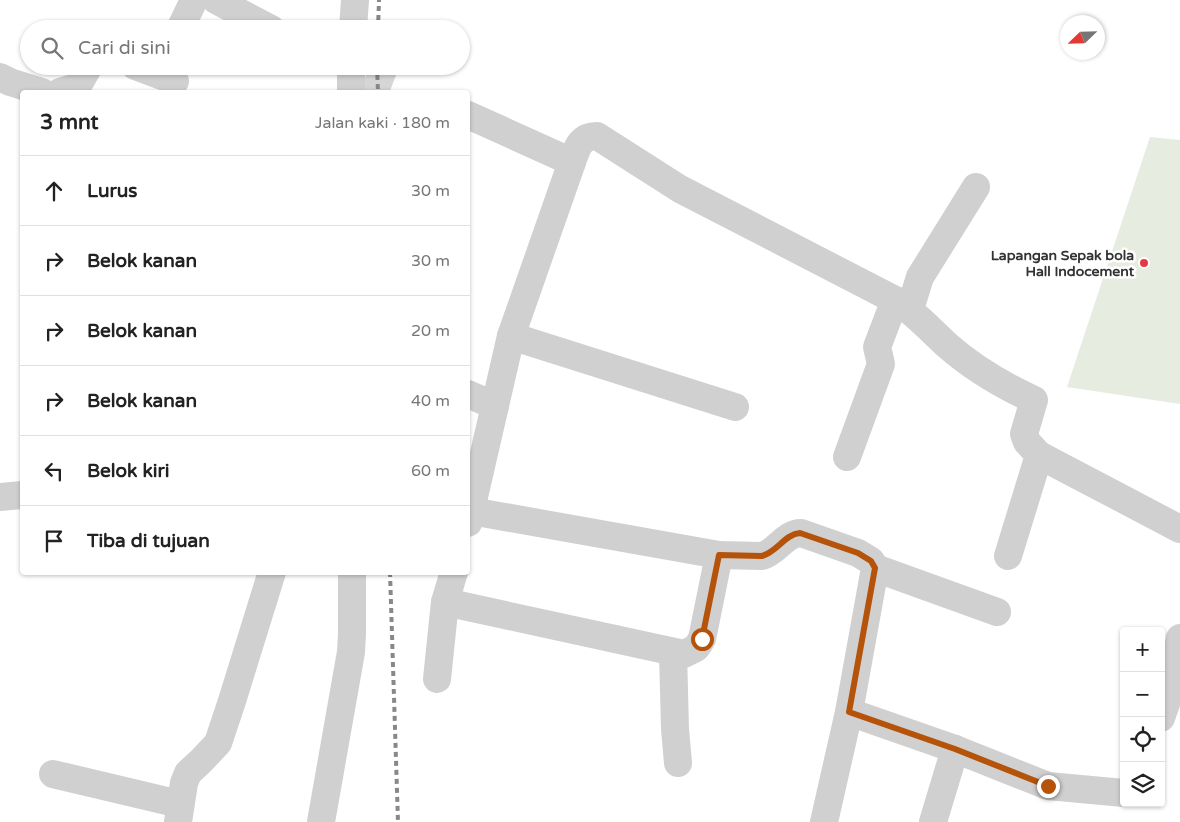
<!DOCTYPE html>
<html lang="id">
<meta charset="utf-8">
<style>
:root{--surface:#fff;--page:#f2f2f2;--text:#222;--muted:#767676;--line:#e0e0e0}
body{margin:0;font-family:"Varela Round",sans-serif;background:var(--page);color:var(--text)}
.controls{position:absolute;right:15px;bottom:15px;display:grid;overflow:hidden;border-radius:5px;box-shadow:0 1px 4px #0004}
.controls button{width:45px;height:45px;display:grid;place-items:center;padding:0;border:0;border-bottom:1px solid var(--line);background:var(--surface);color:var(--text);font:25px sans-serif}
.compass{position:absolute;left:1060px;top:15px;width:45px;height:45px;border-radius:50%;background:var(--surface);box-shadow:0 1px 4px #0004;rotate:247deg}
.stop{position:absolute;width:15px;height:15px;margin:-11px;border:4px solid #b45309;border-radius:50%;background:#fff}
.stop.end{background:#b45309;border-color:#fff;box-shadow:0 1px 5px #0008}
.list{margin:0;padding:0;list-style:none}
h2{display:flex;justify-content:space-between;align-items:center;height:65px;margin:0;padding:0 20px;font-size:21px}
h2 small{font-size:16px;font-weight:400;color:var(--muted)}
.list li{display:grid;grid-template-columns:32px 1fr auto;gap:15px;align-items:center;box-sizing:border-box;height:70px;padding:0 20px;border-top:1px solid var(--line)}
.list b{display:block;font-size:19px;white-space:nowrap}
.list em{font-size:16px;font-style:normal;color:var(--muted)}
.icon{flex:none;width:28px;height:28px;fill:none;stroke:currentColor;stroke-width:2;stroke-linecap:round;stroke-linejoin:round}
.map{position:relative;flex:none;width:1180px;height:822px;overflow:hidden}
.search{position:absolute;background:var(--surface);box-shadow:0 1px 4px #0004;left:20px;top:20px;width:450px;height:55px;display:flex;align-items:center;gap:12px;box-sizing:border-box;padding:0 18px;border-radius:28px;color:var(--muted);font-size:19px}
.panel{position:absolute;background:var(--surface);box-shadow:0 1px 4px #0004;left:20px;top:90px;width:450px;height:485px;border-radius:5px}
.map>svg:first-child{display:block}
</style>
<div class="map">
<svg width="1180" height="822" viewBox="0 0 1180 822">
<rect width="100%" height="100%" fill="#fff"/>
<path fill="#e6ecdf" d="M1150 137 1180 140V404L1067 387Z"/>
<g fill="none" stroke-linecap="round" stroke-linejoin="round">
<path stroke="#d6d6d6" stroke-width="28" stroke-dasharray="28 14" stroke-linecap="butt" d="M365 78 402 92"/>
<g stroke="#d0d0d0" stroke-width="28">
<path d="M216 0 271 29"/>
<path d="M180 29 194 0"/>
<path d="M353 29 355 0"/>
<path d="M135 66 175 81"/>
<path d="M0 77 10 82 42 92"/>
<path d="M60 92 77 87 89 66"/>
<path d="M351 92V66"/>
<path d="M468 115 572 162"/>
<path d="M910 309 920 277 976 187"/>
<path d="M511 336 735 407"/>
<path d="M468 394 495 406"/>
<path d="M847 457 881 364 877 347 895 300"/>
<path d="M0 497 22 495"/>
<path d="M471 511 719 555 762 556C777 552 785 533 801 533L858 553 871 561 875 568 849 712 824 822"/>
<path d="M468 523 511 336 572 162C577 149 579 136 597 136L680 189 895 300C916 313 930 330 948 346 973 368 1004 386 1034 400L1024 434 1027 442 1039 455 1180 529"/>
<path d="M1008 556 1039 455"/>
<path d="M875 568 997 612"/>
<path d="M445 602 684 654 696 648 702 639 719 555"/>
<path d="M673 652 675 729 678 763"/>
<path d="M437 679 445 602 454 572"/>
<path d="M849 712 955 749 1048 786 1124 793"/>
<path d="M1161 718 1170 692 1180 638"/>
<path d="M53 774 180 804"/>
<path d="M178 822 184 783 188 773 201 761 218 743 232 701 272 572"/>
<path d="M321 822 351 652 352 634V572"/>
<path d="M933 822 955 749"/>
</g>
<g stroke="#888" stroke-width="4" stroke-dasharray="5 4" stroke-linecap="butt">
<path d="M378 29 379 0"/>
<path d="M377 66 378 92"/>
<path d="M390 572 398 822"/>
</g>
</g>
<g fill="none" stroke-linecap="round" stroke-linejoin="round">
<path stroke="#b45309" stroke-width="6" d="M702 639 719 555 762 556C777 552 785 534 800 533L858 553 871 561 875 568 849 712 955 749 1048 786"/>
</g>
<circle fill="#e63946" stroke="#fff" stroke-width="2" cx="1144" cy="263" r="5"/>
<g text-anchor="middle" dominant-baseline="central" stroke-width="5" stroke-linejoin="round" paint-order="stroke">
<g font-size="14" font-weight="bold" fill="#333" stroke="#fff" text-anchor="end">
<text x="1134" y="255">Lapangan Sepak bola<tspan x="1134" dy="16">Hall Indocement</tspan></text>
</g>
</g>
</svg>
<div class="controls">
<button>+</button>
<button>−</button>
<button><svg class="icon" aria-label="locate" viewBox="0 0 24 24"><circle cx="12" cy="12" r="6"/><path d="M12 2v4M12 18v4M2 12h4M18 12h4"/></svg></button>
<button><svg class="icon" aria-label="layers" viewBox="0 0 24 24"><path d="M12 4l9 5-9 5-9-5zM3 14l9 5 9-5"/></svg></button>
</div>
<svg class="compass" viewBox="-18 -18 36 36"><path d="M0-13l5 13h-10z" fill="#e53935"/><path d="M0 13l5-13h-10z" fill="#767676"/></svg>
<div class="stop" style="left:702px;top:639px"></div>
<div class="stop end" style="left:1048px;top:786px"></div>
<div class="search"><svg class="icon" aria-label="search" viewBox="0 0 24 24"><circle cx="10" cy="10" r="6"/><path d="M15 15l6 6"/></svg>Cari di sini</div>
<section class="panel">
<h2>3 mnt<small>Jalan kaki · 180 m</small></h2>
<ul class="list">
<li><svg class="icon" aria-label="ahead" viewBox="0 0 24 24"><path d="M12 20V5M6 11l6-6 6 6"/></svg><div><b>Lurus</b></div><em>30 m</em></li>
<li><svg class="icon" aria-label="right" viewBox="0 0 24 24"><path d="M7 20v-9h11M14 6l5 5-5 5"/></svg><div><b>Belok kanan</b></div><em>30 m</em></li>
<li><svg class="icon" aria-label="right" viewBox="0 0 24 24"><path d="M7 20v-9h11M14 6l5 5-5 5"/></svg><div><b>Belok kanan</b></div><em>20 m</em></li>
<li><svg class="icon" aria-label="right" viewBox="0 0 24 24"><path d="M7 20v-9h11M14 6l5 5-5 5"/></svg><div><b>Belok kanan</b></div><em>40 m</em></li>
<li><svg class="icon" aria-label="left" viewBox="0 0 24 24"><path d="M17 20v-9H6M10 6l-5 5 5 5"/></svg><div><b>Belok kiri</b></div><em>60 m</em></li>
<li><svg class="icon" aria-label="arrive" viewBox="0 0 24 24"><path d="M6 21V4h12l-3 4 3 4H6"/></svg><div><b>Tiba di tujuan</b></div></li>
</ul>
</section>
</div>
